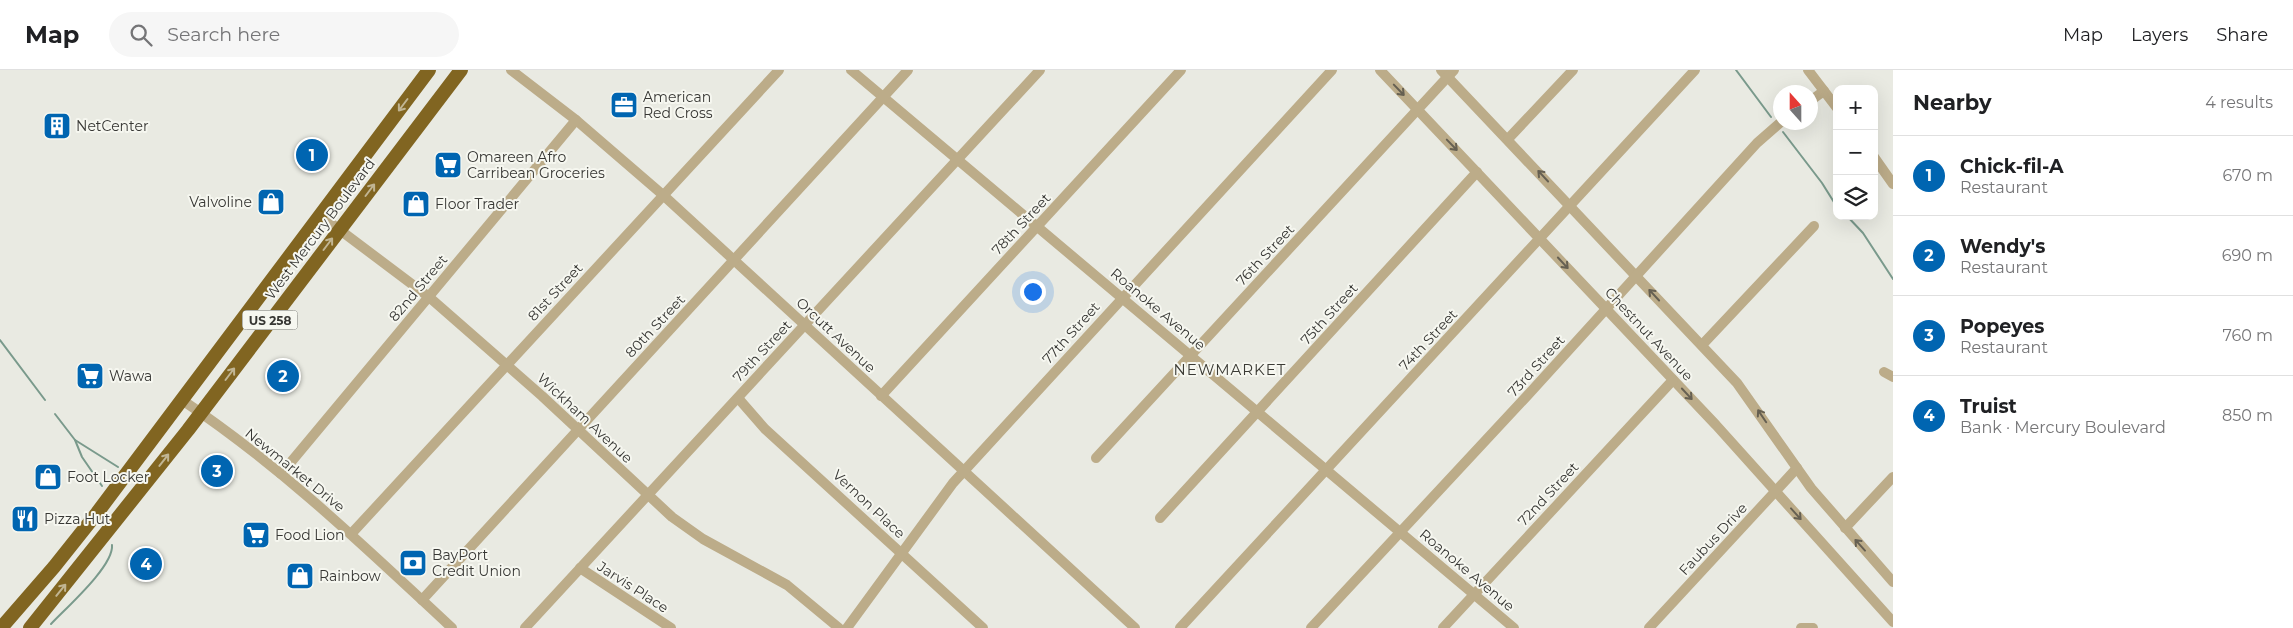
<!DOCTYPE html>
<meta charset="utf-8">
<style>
:root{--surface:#fff;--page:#f6f6f6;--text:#202124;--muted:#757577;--line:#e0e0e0;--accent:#0065b1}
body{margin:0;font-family:Montserrat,sans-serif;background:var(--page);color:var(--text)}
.controls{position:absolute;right:15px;top:15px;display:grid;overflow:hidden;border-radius:10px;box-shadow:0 5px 20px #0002}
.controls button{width:45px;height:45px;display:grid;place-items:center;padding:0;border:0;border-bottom:1px solid var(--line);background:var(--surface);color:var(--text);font:25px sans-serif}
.compass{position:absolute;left:1773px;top:15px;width:45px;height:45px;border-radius:50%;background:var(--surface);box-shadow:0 5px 20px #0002;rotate:339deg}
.you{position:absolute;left:1032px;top:221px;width:18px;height:18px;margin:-12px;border:4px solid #fff;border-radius:50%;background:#1a73e8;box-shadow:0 0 0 8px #1a73e833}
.badge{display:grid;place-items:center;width:32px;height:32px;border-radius:50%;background:var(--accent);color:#fff;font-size:16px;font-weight:700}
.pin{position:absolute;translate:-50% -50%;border:2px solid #fff;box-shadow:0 1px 5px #0006}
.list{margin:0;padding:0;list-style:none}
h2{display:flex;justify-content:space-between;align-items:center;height:65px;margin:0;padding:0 20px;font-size:21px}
h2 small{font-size:16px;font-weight:400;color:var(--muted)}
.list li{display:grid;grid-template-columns:32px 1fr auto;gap:15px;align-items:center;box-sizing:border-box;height:80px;padding:0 20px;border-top:1px solid var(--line)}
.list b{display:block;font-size:19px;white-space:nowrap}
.list p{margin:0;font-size:16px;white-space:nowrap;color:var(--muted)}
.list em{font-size:16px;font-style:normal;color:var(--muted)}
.icon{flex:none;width:28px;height:28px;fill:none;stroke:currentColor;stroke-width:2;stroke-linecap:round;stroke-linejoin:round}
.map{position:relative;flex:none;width:1893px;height:558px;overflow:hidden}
header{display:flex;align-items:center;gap:30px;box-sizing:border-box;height:70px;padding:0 25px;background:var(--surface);border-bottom:1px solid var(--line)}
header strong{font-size:24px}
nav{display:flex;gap:28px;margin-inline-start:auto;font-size:18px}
.search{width:350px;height:45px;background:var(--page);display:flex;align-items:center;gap:12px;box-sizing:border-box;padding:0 18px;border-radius:28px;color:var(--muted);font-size:19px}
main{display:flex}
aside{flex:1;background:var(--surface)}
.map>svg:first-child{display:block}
</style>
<header>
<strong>Map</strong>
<div class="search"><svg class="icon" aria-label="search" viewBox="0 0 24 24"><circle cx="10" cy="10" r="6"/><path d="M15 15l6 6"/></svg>Search here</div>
<nav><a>Map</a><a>Layers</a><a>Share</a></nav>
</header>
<main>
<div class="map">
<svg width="1893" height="558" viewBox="0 0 1893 558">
<rect width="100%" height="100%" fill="#e9eae2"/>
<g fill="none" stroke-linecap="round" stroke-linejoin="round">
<g stroke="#7a9a8c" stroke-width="2">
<path d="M1736 0 1771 47"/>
<path d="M1783 62 1822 113 1837 137"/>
<path d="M1847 146 1863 163 1893 209"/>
<path d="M0 270 45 330"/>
<path d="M55 344 75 370 118 397"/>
<path d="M75 370 82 387 102 416"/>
<path d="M51 554C66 538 114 496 112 475"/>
</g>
<g stroke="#bcac89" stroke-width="10">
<path d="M511 0 576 50 663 125 1135 558"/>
<path d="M851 0 1514 558"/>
<path d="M1380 0 1716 355 1893 552"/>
<path d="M1441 0 1737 313 1811 418 1893 512"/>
<path d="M1808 0 1837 38"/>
<path d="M1810 31 1824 21"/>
<path d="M1508 69 1573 0"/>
<path d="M1874 87 1893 114"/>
<path d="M320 145 429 227 542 326 672 447 703 469 787 515 839 558"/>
<path d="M1702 275 1814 156"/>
<path d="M1884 302 1893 307"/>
<path d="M881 326 1181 0"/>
<path d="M738 328 765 359 983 558"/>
<path d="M182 330C281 396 366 478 452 558"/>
<path d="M1096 388 1454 0"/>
<path d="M281 404 576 50"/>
<path d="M1160 448 1477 102"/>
<path d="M1845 458 1893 407"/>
<path d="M352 463 779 0"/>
<path d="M580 498 671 558"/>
<path d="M422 530 908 0"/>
<path d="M525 558 1040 0"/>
<path d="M847 558 953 413 1332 0"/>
<path d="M1180 558 1695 0"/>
<path d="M1311 558 1526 327 1757 73 1781 52"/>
<path d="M1443 558 1673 310"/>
<path d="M1649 558 1797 398"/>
<path d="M1801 558H1813"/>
</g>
<g stroke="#816521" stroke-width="14">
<path d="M1 558 54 497 97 443 429 0"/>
<path d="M30 558 188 360 461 0"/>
</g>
</g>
<defs><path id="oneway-shaft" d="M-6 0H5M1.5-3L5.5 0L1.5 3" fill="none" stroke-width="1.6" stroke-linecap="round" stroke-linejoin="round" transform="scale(1.25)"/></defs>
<g stroke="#666052">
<use href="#oneway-shaft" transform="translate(1399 20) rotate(46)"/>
<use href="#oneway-shaft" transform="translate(1452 75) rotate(46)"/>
<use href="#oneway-shaft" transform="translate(1543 106) rotate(-133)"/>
<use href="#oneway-shaft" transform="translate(1563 193) rotate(47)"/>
<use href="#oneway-shaft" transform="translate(1654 225) rotate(-133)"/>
<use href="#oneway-shaft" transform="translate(1687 324) rotate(47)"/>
<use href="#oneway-shaft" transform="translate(1762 346) rotate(-124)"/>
<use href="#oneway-shaft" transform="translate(1796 444) rotate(48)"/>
<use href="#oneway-shaft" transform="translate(1860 475) rotate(-132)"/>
</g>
<g stroke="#c1b593">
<use href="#oneway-shaft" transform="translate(403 35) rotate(127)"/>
<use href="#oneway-shaft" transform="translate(370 120) rotate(-53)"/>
<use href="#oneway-shaft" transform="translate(328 174) rotate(-53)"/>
<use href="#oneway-shaft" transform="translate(230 304) rotate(-53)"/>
<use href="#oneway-shaft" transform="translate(164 390) rotate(-52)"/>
<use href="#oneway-shaft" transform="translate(61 520) rotate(-51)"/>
</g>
<defs>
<symbol id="office-square" viewBox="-11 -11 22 22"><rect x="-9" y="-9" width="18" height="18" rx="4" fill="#0065b1" stroke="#f6f7f0"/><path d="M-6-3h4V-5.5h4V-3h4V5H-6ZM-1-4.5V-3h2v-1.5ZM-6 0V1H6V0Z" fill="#fff"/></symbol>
<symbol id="building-square" viewBox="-11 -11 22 22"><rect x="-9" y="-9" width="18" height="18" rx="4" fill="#0065b1" stroke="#f6f7f0"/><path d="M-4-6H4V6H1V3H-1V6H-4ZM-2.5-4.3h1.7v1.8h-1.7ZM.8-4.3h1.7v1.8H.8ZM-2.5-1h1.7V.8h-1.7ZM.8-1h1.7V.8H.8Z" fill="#fff"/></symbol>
<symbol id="supermarket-square" viewBox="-11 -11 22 22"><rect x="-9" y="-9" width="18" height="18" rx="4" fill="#0065b1" stroke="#f6f7f0"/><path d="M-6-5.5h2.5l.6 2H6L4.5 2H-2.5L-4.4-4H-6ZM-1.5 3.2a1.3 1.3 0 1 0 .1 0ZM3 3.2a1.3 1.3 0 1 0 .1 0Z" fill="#fff"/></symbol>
<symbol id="shop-square" viewBox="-11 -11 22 22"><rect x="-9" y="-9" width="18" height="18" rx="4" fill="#0065b1" stroke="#f6f7f0"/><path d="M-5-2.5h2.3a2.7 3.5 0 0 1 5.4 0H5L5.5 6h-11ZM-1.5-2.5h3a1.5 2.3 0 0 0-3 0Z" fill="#fff"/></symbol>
<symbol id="restaurant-square" viewBox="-11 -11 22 22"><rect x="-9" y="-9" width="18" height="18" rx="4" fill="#0065b1" stroke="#f6f7f0"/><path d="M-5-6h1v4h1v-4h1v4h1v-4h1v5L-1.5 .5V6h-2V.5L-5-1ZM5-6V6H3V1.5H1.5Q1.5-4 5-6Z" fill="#fff"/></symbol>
<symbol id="bank-square" viewBox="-11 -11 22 22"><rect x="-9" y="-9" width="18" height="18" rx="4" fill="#0065b1" stroke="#f6f7f0"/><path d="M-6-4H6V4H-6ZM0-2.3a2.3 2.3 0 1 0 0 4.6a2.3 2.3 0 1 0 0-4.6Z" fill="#fff"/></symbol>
</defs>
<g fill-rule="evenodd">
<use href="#office-square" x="608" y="19" width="32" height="32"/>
<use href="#building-square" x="41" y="40" width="32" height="32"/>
<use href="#supermarket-square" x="432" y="79" width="32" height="32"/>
<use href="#shop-square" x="255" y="116" width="32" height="32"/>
<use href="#shop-square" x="400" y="118" width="32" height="32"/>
<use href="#supermarket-square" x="74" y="290" width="32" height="32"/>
<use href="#shop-square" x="32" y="391" width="32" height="32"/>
<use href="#restaurant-square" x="9" y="433" width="32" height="32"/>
<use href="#supermarket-square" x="240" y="449" width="32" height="32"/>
<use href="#bank-square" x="397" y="477" width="32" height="32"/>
<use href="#shop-square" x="284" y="490" width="32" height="32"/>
</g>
<g text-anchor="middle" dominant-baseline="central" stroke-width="4" stroke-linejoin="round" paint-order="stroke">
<rect fill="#f6f7f0" stroke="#70716c" stroke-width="1" x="242.5" y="240.5" width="55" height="19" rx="4"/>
<g font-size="12" font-weight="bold" fill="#373734">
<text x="270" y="250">US 258</text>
</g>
<g font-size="14" fill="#373734" stroke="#f6f7f0" text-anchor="start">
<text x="643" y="27">American<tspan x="643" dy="16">Red Cross</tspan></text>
<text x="76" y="56">NetCenter</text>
<text x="467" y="87">Omareen Afro<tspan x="467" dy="16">Carribean Groceries</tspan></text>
<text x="252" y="132" text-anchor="end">Valvoline</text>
<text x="435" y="134">Floor Trader</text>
<text x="109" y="306">Wawa</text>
<text x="67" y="407">Foot Locker</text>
<text x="44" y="449">Pizza Hut</text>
<text x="275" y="465">Food Lion</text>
<text x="432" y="485">BayPort<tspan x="432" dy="16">Credit Union</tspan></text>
<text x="319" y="506">Rainbow</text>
</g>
<g font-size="14" fill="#373734" stroke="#f6f7f0">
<text transform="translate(1021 154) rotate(-47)">78th Street</text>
<text transform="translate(320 159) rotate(-53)">West Mercury Boulevard</text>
<text transform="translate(1265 185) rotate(-47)">76th Street</text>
<text transform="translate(418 218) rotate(-50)">82nd Street</text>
<text transform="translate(555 222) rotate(-47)">81st Street</text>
<text transform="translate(1158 239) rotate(40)">Roanoke Avenue</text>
<text transform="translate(1329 244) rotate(-48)">75th Street</text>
<text transform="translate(655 256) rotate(-47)">80th Street</text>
<text transform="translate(1071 263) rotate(-48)">77th Street</text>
<text transform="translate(1649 264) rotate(47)">Chestnut Avenue</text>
<text transform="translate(836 265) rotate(43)">Orcutt Avenue</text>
<text transform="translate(1428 270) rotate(-47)">74th Street</text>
<text transform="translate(762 281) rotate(-47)">79th Street</text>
<text transform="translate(1536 296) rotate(-48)">73rd Street</text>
<text transform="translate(585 348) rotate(43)">Wickham Avenue</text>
<text transform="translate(295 400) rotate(39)">Newmarket Drive</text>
<text transform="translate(1548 424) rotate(-47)">72nd Street</text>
<text transform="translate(869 434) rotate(43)">Vernon Place</text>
<text transform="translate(1713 469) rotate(-47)">Faubus Drive</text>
<text transform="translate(1467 500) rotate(40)">Roanoke Avenue</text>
<text transform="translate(633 517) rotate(33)">Jarvis Place</text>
</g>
<g font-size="15" letter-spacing="1" fill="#3b3b35" stroke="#f6f7f0">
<text x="1230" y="299">NEWMARKET</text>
</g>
</g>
</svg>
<div class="controls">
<button>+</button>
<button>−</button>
<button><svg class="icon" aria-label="layers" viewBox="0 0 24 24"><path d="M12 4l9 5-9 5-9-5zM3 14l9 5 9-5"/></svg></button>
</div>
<svg class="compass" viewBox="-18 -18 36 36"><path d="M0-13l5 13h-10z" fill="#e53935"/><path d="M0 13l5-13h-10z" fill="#757577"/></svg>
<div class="you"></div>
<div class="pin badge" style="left:312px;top:85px">1</div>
<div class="pin badge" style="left:283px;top:306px">2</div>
<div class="pin badge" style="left:217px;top:401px">3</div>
<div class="pin badge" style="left:146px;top:494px">4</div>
</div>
<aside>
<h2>Nearby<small>4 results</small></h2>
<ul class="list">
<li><span class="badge">1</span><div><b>Chick-fil-A</b><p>Restaurant</p></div><em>670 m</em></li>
<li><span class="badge">2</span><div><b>Wendy's</b><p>Restaurant</p></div><em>690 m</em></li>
<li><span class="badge">3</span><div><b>Popeyes</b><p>Restaurant</p></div><em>760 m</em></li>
<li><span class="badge">4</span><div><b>Truist</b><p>Bank · Mercury Boulevard</p></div><em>850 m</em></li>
</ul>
</aside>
</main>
